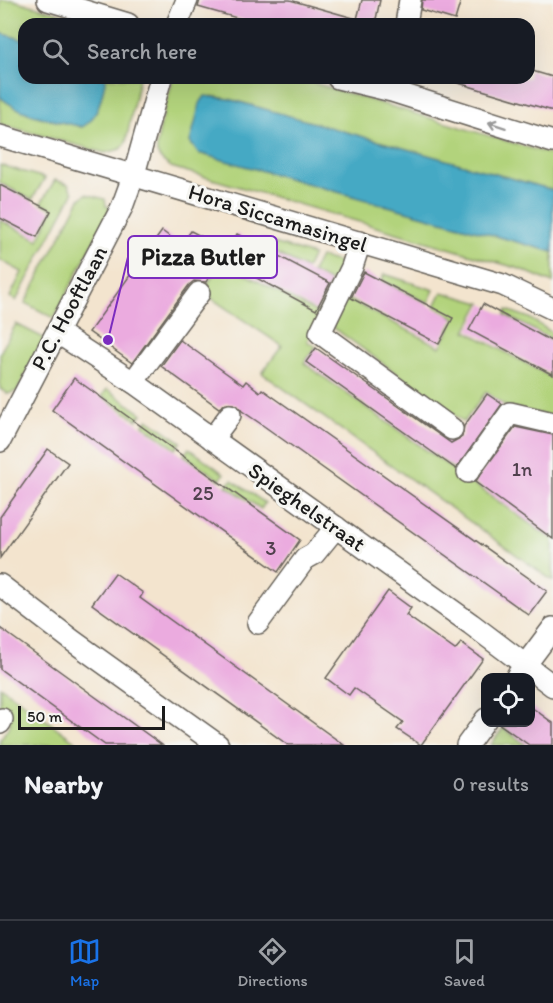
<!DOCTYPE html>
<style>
:root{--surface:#171b24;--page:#242831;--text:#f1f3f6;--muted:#9ea1a6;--line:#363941;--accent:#1a73e8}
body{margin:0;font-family:Itim,sans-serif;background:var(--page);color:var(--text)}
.controls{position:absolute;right:18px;bottom:18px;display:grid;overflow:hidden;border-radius:12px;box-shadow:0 6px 24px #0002}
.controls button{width:54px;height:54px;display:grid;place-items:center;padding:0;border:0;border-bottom:2px solid var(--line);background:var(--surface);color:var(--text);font:30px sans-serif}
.scale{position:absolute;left:18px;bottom:15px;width:147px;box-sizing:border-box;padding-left:6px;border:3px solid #1c1c1c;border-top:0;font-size:16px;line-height:21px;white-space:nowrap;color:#1c1c1c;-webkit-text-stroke:4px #f6f6f2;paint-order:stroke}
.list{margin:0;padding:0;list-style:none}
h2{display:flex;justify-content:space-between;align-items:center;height:78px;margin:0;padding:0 24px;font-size:26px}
h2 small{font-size:20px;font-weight:400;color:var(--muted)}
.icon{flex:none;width:33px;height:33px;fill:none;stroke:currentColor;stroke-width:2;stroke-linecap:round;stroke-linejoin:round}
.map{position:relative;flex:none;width:553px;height:745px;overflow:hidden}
.search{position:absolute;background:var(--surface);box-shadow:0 6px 24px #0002;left:18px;right:18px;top:18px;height:66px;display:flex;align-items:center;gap:15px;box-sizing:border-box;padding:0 21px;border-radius:18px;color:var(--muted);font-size:22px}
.sheet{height:174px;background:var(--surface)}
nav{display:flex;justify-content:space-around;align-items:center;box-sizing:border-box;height:84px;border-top:2px solid var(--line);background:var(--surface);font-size:16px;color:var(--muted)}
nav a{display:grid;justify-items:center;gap:3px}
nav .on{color:var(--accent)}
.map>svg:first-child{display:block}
</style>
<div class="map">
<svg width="553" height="745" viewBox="0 0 553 745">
<rect width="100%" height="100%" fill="#f6f6f2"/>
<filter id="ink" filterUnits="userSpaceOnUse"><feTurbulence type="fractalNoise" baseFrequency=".0167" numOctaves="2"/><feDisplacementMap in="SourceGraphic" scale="12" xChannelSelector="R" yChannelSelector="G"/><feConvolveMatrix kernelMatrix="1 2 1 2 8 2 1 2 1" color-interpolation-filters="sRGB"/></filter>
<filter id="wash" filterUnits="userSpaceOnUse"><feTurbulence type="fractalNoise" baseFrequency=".008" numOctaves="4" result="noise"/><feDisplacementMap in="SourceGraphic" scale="24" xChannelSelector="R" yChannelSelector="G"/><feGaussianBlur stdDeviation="1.35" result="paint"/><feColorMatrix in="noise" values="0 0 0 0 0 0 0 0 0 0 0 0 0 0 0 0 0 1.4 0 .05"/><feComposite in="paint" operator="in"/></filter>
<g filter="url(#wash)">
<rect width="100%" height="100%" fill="#f3e4ce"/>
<g fill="#b2d37b" stroke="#67784c" stroke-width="1.5">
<path d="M0 0H13L98 24H24V40L0 33Z"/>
<path d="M106 78H139L126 142 121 149 105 153 0 124V97C22 116 54 120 82 127L97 111Z"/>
<path d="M173 78H297L553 155V190L229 99 212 96 190 142 199 153 553 252V283L520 269 171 167C166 163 159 160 157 153 154 141 170 93 173 78Z"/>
<path d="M0 165 45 178 32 200 0 183Z"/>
<path d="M55 180 68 184 73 193 16 301 10 297 22 272 0 260V220L38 240 53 209 41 203Z"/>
<path d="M86 194 105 199 106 206 111 208 54 318 25 303 80 199Z"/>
<path d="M261 239 313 255 306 269 259 244Z"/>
<path d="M320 257 347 264 323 314 318 311 331 282 312 272Z"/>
<path d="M222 262 322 315 307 341 316 347 304 363 547 536 553 537V581L262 373 282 346 202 292Z"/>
<path d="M384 274 434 290 428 303 382 281Z"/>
<path d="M442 292 481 303 466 331 553 378V417L505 406 486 392 464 422 334 328 332 323 344 297 440 347 455 318 435 306Z"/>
<path d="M507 310 529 318 553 333 551 339 505 315Z"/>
<path d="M16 324 44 338 17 391 8 394 0 389V353Z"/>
<path d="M107 389 142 414 137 420 102 396Z"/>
<path d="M148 419 181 442 176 449 143 425Z"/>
<path d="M189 448 224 474 220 480 184 455Z"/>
<path d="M232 480 265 503 261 509 226 486Z"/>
<path d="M0 686 80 745H0V740L11 723 0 715Z"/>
<path d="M503 728 526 745H491Z"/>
</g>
<g fill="#44a9c4" stroke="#306270" stroke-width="1.5">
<path d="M0 33 24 40V78H106C102 94 99 119 82 127 54 120 22 116 0 97Z"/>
<path d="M205 96 229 99 553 190V252L198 153 190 142 200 103Z"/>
</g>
<g id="blocks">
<g fill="#ebabdf">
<path d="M200 0H290L357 19 362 0H380L375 24H258L198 7Z"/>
<path d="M422 0H461L455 20 421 10Z"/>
<path d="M529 70 553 77V111L455 82 456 78H529Z"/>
<path d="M0 185 51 211 37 237 0 218Z"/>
<path d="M162 231 181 245 191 231 225 249 206 282 194 281 189 285 132 363 89 332Z"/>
<path d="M237 234 330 283 316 310 223 260Z"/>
<path d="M364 272 453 318 439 344 351 298Z"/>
<path d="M483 304 553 342V375L469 330Z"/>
<path d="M180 340 243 385 246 381 260 392 262 389 547 591 529 615 261 424 242 411 237 405 226 403 219 408 161 366Z"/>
<path d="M316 348 451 443 462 437 464 426 487 394 502 404 456 469 306 362Z"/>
<path d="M74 378 300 540 278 572 52 410Z"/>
<path d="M515 427 553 435V539L475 482Z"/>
<path d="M48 449 68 463 0 558V517Z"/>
<path d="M115 573 143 593 140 598 344 745H288L92 604Z"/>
<path d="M388 591 411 608 406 615 455 650 461 643 483 659 421 745 397 729 403 722 354 688 349 695 326 678Z"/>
<path d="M0 628 162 745H105L0 669Z"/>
<path d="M531 707 553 723V745H529L498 723H531Z"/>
</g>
</g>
</g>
<g filter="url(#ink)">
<use href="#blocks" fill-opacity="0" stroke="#67625a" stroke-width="1.5"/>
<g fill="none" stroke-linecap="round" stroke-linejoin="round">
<defs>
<g id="minor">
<path d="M48 0 128 24"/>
<path d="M177 24 187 0"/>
<path d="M406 24 410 0"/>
<path d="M338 78 392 91 553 142"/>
<path d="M0 136 503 285 553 309"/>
<path d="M360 242 352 267 320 333 452 429"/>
<path d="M58 333 133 382 471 624 553 686"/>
<path d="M133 382 199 293"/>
<path d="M212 439 230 415"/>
<path d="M0 441 122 207 134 174 161 78"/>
<path d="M468 472 510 413 553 423"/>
<path d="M0 585 73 641 218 745"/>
<path d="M258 623 305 559 314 554 336 527"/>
<path d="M517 676 553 628"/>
<path d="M0 723 2 719"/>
<path d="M467 745 486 719"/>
</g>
</defs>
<use href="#minor" stroke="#67625a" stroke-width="24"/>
<use href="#minor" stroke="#fff" stroke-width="21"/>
</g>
<defs><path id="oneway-shaft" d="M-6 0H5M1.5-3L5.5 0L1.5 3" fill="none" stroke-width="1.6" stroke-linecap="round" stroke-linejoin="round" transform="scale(1.5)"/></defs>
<use stroke="#999" href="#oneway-shaft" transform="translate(497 125) rotate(-162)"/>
</g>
<g text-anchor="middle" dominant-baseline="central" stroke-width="6" stroke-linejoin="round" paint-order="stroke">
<g font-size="20" fill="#50404d">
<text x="522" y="469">1n</text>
<text x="203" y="493">25</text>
<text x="271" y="548">3</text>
</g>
<g font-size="22" fill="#1c1c1c" stroke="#f6f6f2">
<text transform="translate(278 218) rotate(17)">Hora Siccamasingel</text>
<text transform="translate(69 308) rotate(-62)">P.C. Hooftlaan</text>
<text transform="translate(307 507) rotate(35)">Spieghelstraat</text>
</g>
</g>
<path fill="none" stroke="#7b2cbf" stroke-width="2" d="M108 340L128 257"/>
<circle fill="#7b2cbf" stroke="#f6f6f2" stroke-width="2" cx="108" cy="340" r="6"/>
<rect fill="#f6f6f2" stroke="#7b2cbf" stroke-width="2" x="128" y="236" width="149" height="42" rx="6"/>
<g font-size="24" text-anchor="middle" font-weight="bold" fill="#1c1c1c">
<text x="203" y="265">Pizza Butler</text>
</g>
</svg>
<div class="controls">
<button><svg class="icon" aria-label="locate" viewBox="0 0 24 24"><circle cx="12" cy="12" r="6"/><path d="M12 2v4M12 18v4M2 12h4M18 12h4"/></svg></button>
</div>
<div class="scale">50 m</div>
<div class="search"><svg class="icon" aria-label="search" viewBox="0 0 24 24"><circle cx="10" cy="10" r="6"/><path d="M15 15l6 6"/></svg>Search here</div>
</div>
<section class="sheet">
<h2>Nearby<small>0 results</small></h2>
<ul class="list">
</ul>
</section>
<nav>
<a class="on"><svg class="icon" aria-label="map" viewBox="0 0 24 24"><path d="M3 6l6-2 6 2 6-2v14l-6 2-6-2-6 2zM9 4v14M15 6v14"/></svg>Map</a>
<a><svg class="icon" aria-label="directions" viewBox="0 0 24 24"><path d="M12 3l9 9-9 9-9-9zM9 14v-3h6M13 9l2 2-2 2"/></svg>Directions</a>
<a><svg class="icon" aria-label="saved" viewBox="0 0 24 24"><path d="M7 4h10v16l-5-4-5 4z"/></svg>Saved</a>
</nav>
